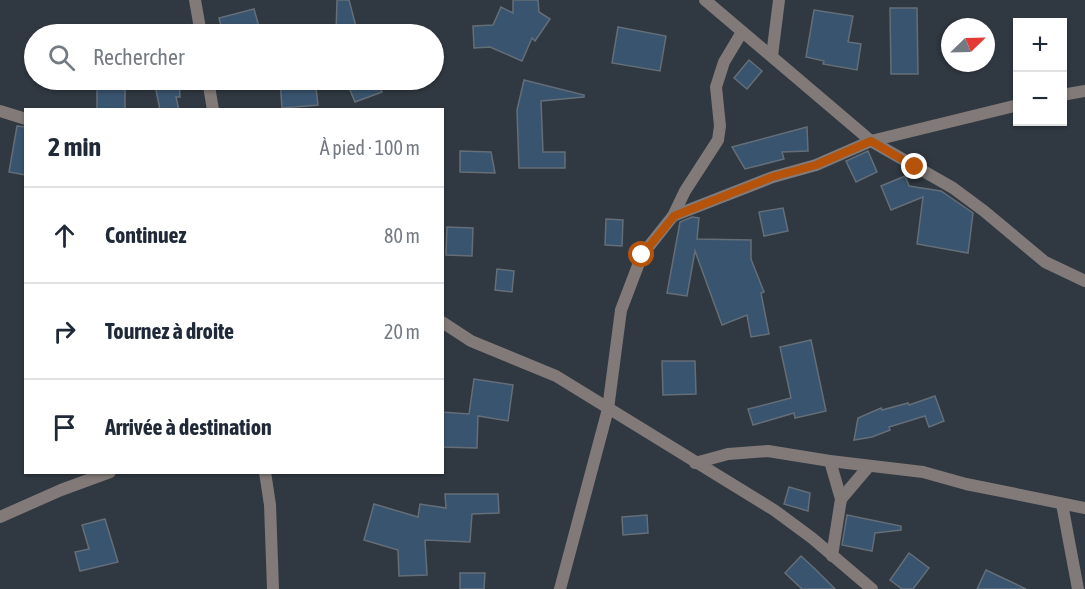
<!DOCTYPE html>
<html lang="fr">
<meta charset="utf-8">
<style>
:root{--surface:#fff;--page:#f6f6f7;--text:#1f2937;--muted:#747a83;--line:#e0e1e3}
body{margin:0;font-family:"Asap Condensed",sans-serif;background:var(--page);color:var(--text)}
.controls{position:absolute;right:18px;top:18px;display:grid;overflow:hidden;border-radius:0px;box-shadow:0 2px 4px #0004}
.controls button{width:54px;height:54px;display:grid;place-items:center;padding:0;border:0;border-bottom:2px solid var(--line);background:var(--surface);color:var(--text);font:30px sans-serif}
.compass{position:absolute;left:941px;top:18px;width:54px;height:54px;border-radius:50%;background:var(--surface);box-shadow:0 2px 4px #0004;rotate:67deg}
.stop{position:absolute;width:18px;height:18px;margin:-14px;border:4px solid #b45309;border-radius:50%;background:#fff}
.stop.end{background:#b45309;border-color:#fff;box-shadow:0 2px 6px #0008}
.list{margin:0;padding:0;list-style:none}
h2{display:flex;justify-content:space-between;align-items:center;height:78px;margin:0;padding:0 24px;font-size:26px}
h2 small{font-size:20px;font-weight:400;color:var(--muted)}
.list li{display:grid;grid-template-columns:39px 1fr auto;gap:18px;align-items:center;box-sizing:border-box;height:96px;padding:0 24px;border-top:2px solid var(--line)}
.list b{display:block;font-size:22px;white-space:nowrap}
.list em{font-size:20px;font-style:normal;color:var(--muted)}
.icon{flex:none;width:33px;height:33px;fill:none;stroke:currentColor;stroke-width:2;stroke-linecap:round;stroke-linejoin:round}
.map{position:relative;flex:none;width:1085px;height:589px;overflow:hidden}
.search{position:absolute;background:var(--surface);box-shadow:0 2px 4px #0004;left:24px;top:24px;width:420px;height:66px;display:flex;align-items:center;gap:15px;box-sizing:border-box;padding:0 21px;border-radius:33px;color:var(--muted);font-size:22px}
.panel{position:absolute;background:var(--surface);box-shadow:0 2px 4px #0004;left:24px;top:108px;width:420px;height:366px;border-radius:0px}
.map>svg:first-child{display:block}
</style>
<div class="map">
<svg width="1085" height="589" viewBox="0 0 1085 589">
<rect width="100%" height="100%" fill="#303841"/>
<g fill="#39546e" stroke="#646e78" stroke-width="1.5">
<path d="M337 0H349L358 34H336Z"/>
<path d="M513 0H538L539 12 550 19 535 41 532 38 522 61 490 47 474 48 473 26 493 25 501 7 513 13Z"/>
<path d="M890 8H917L918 74H891Z"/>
<path d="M254 9 261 34H223L219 18Z"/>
<path d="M814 10 853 16 848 42 861 44 857 70 823 64 824 61 806 57Z"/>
<path d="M618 27 666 36 660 71 612 63Z"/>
<path d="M749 60 762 71 747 89 734 78Z"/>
<rect x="97" y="80" width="28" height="30"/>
<path d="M154 80H179L180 97H176L179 110H160Z"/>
<path d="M280 80H315L318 105 282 108Z"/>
<path d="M346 80H377L382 92 355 102Z"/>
<path d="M524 80 584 95V97L541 101 543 152H565V168H519L517 110Z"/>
<path d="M17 126 26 127V175L9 172Z"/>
<path d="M807 127 808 151 782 152 784 159 745 169 732 147Z"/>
<path d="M460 151 491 152 495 173 460 172Z"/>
<path d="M868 151 877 172 856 182 846 161Z"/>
<path d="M905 176 909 186 941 191 973 213 968 253 917 244 923 197 891 210 881 186Z"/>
<path d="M783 208 788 231 764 236 759 212Z"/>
<path d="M692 217 699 218 697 239 751 240V259L764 292 761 293 769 334 751 337 747 315 722 325 695 251 687 296 667 293 680 222Z"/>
<path d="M606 219 623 220 622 246 605 245Z"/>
<path d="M447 227 473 228 472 256 446 255Z"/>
<path d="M497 269 514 271 512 292 495 290Z"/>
<path d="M811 340 826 411 795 418 794 413 753 425 748 409 791 398 780 347Z"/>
<path d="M662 361H695L696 394 663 395Z"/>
<path d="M474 379 513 385 508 421 478 416 477 448 442 447V412L469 414Z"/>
<path d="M935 396 944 421 929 427 925 416 889 427 890 430 872 437 854 440 858 418 881 408 882 410 908 403 909 405Z"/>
<path d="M789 487 810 493 808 511 784 504Z"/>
<path d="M445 494H498L499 513 472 514 470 542 425 540 427 575 399 576 398 550 364 540 374 504 418 517 420 504 446 508Z"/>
<path d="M647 515 648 533 623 535 622 517Z"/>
<path d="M847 515 901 526V530L875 533 872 551 842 545Z"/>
<path d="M105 519 118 562 80 571 75 552 89 549 82 525Z"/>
<path d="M909 553 929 568 913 589H902L890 580Z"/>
<path d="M801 556 814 568 835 589H802L785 573Z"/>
<path d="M986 570 1026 589H977Z"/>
<path d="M460 573H485L484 589H460Z"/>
</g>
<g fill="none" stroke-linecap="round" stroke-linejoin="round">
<g stroke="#817a78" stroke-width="12">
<path d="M195 0 201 34"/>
<path d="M705 0 871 141 953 188 984 211 1045 262 1085 281"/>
<path d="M772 56 779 0"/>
<path d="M208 80 213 110"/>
<path d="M1062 95 1085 91"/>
<path d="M0 111 26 119"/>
<path d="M673 216 685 191 718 140 720 126 716 87 724 62 742 32"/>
<path d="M442 322 471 341 556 376 774 510 812 538 872 589"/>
<path d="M830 461 841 499 832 556"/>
<path d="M695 463 728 454 768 451 830 461 923 472 966 484 1085 508"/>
<path d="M265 472 270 505 273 589"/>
<path d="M841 499 869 466"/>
<path d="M1062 504 1078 589"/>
<path d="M0 517 61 490 110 472"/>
<path d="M560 589 608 409 621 310 642 255 673 216 773 177 816 165 871 141 1018 105"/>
</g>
</g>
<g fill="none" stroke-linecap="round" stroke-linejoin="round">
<path stroke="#b45309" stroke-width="8" d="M642 255 674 216 772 177 816 165 871 141 915 167"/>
</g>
</svg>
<div class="controls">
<button>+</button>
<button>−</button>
</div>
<svg class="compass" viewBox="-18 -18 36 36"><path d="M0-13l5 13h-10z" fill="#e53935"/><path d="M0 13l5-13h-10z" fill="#747a83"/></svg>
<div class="stop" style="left:642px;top:255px"></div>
<div class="stop end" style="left:915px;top:167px"></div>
<div class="search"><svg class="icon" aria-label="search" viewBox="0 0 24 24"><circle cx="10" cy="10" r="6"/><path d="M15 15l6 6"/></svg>Rechercher</div>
<section class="panel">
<h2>2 min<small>À pied · 100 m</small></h2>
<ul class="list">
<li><svg class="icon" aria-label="ahead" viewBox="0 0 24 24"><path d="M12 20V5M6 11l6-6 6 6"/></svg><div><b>Continuez</b></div><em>80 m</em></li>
<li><svg class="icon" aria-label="right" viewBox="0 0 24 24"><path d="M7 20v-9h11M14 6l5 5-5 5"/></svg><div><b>Tournez à droite</b></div><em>20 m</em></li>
<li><svg class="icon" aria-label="arrive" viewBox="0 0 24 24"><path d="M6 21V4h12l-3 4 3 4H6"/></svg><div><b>Arrivée à destination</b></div></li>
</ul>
</section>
</div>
